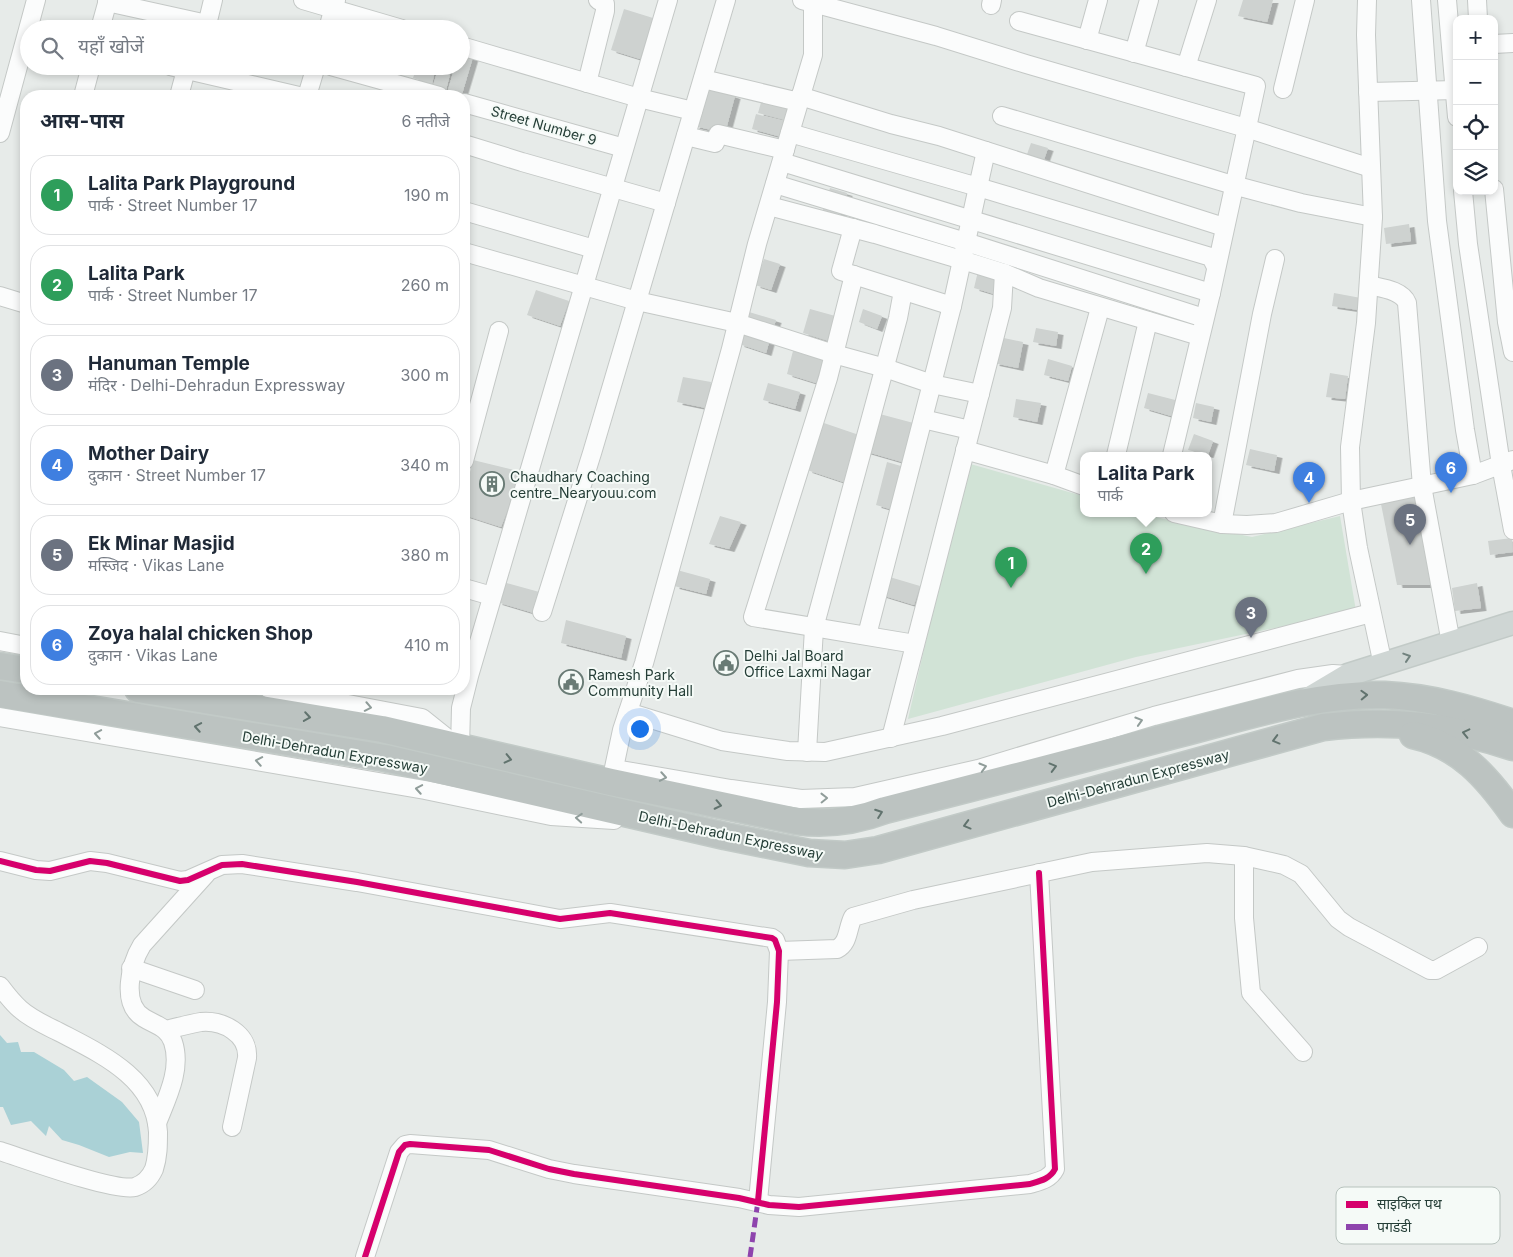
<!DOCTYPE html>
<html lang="hi">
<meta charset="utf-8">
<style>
:root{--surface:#fff;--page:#f2f2f3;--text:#1f2937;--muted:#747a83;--line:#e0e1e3;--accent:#7c3aed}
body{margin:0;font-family:Inter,"Noto Sans Devanagari",sans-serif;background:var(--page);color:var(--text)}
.controls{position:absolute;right:15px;top:15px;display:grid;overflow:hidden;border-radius:10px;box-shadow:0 2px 8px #0003}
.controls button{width:45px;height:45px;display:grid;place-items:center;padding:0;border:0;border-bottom:1px solid var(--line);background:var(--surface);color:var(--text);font:25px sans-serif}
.you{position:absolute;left:639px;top:728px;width:18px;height:18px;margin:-12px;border:4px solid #fff;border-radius:50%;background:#1a73e8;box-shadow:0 0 0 8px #1a73e833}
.badge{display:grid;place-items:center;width:32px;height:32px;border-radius:50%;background:var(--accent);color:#fff;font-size:16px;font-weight:700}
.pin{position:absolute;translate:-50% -41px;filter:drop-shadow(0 1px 2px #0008)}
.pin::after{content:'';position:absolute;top:26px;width:18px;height:15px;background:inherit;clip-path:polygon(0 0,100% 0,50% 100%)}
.popup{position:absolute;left:1080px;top:452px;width:132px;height:65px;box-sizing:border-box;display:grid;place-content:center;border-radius:10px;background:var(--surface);filter:drop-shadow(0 1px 4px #0005);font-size:16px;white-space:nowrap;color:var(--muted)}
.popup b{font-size:19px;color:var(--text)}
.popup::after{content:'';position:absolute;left:50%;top:100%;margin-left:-10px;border:10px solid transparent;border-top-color:var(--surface)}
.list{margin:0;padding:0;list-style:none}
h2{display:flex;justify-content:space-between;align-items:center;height:65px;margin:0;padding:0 20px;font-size:21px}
h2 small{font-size:16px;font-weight:400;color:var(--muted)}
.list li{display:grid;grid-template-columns:32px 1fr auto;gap:15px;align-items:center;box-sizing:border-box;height:80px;margin:0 10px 10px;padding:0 10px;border:1px solid var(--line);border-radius:20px}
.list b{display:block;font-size:19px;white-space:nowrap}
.list p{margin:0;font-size:16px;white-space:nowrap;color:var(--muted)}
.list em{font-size:16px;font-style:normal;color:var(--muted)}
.icon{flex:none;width:28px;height:28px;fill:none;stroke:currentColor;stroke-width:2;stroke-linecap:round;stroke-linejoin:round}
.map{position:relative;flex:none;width:1513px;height:1257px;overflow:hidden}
.search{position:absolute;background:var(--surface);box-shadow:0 2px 8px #0003;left:20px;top:20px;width:450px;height:55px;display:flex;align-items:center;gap:12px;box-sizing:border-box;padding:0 18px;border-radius:28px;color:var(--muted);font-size:19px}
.panel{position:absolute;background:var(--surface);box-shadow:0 2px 8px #0003;left:20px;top:90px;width:450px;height:605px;border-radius:20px}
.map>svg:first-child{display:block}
</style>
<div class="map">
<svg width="1513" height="1257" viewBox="0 0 1513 1257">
<defs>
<filter id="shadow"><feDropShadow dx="5.5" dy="3" stdDeviation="0" flood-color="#0004"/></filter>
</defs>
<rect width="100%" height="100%" fill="#e7ebe9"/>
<path fill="#d1e3d6" d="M967 463 1083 496 1084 513H1141L1164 519 1252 537 1340 516 1356 611 1136 657 908 719Z"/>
<path fill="#aad1d6" d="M0 1035 7 1043 18 1042 21 1052H34L64 1070 74 1081 87 1077 122 1102 139 1122 143 1153 130 1152 109 1157 79 1145 62 1140 49 1126 46 1136 31 1121 11 1125 3 1107H0Z"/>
<g fill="#ced2d0" filter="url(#shadow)">
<path d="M1243 0H1273L1267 22 1238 16Z"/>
<path d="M624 9 653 18 640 59 611 50Z"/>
<path d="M461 54 473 57 462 94 448 90 455 66H461Z"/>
<path d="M417 66H436L432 84 413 78Z"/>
<path d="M439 66H452L446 90 433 86Z"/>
<path d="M706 87 735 96 725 133 694 126Z"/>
<path d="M762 99 793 106 789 121 758 113Z"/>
<path d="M756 114 789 122 785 138 752 129Z"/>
<path d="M1031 143 1048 148 1042 165 1025 160Z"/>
<path d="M830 188 847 193 839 218 822 213Z"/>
<path d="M1409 224 1411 241 1386 244 1384 228Z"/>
<path d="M764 259 780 264 771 290 755 285Z"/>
<path d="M979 267 998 273 994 294 974 288Z"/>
<path d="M536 290 569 301 560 326 527 315Z"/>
<path d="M1334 293 1361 298 1359 310 1332 306Z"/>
<path d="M810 309 839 317 832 342 803 333Z"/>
<path d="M863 309 882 316 877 329 859 322Z"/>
<path d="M749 312 776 320 772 332 745 324Z"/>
<path d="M1036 328 1058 332 1056 346 1033 342Z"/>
<path d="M743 331 770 339 766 353 739 344Z"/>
<path d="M999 337 1023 342 1018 368 994 363Z"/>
<path d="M793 351 823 360 816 383 787 374Z"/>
<path d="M1048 359 1072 366 1068 381 1044 375Z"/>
<path d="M1330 373 1348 376 1345 399 1326 397Z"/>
<path d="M683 377 711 382 706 408 677 402Z"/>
<path d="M768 383 800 392 795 409 763 400Z"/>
<path d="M1148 393 1183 402 1178 418 1144 408Z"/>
<path d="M1016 399 1041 403 1037 422 1013 417Z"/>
<path d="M1196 403 1214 407 1211 422 1193 418Z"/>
<path d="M876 413 921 425 909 464 864 451Z"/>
<path d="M818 421 862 436 849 484 807 470Z"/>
<path d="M1194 434 1213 441 1208 455 1188 450Z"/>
<path d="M1250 449 1277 455 1274 471 1246 465Z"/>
<path d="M473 460 522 472 501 527 464 515V496Z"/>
<path d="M887 462 908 468 897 511 876 505Z"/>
<path d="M1421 494 1439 585H1397L1381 504Z"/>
<path d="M720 516 741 522 729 549 709 544Z"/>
<path d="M1512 538 1513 552 1490 555 1488 541Z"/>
<path d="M677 570 710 579 706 594 674 586Z"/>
<path d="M883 575 920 586 914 605 878 594Z"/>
<path d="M503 582 543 593 537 614 497 602Z"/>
<path d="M1477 583 1481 608 1455 611 1452 588Z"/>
<path d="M566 620 626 636 621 658 561 643Z"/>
</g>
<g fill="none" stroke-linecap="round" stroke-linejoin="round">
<defs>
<g id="minor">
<path d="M303 0 402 29"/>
<path d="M802 0 936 36 1026 64 1246 128 1371 168"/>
<path d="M1367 0 1366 35 1373 217 1366 323 1350 447 1351 501 1358 548 1383 665"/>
<path d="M1421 0 1437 221 1465 430 1473 475"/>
<path d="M1447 0 1457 117"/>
<path d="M1477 0 1478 19"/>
<path d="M107 2 207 24"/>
<path d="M991 5 992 0"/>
<path d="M1019 21 1256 86 1211 293 1172 455"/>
<path d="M100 29 108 0"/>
<path d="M206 29 213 0"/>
<path d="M328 29 336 0"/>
<path d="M1087 40 1098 0"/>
<path d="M1494 44 1513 43"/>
<path d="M461 46 639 98 693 111"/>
<path d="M1134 53 1149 0"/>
<path d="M170 66 299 96"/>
<path d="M331 66 439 96"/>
<path d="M1186 67 1207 0"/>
<path d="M703 79 799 102"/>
<path d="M587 83 605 11V4L598 0"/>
<path d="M1283 89 1305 0"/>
<path d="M1368 92 1457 90"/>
<path d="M83 96 91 66"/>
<path d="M179 96 186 70"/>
<path d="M307 96 316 66"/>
<path d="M800 96 891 124 939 136 1224 227"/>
<path d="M464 103 624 148"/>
<path d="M1002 116 1233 185 1301 203 1373 217"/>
<path d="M0 133 36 0"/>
<path d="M790 133 978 187 986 151"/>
<path d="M686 136 715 143 718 134 785 150"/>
<path d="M464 144 522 162 666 203"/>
<path d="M782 162 1211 293"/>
<path d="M775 184 966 242 1204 318"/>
<path d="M1494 189 1507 322 1513 352"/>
<path d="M1463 191 1468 244 1501 465 1513 530"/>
<path d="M769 206 875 234 962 260 1004 273 1039 288 1199 336"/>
<path d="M464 211 594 249"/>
<path d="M853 228 841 271 952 306"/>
<path d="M464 252 637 301 737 323 834 354 885 368 932 384 980 394"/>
<path d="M854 275 828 378 753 617 915 644"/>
<path d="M1369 285C1381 288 1402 290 1407 303L1422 486 1451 643"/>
<path d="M0 296 26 304"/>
<path d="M923 419 970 430"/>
<path d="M965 450 1054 475 1084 486"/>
<path d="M1116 455 1148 321"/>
<path d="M464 461 499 331"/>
<path d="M1054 475 1100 308"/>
<path d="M1174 513 1222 524 1247 525 1276 523 1351 501 1473 475 1513 460"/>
<path d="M1222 524 1262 314 1275 259"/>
<path d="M464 588 492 596"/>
<path d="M542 612 592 453 726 0"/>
<path d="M867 635 952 306 978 187 1211 257 1216 267"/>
<path d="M0 641 26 646"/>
<path d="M269 689 422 718 452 742"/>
<path d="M628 712 722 741 788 751 825 752 942 726 1371 613"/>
<path d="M0 717 425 790 551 816 614 820"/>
<path d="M891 738 1002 308 1004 273"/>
<path d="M460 748 461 708 469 676 668 0"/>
<path d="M807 752 814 628 898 318 903 291"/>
<path d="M615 769 731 789 801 799 855 797 978 769 1154 716 1298 679 1333 674 1348 675"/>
<path d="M611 782 622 730 644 663 731 349 757 244 813 55V0"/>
<path d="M1244 856V918L1251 993 1303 1052"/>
<path d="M0 861 36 870 50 871 90 861 107 863 180 881 188 880 222 865 242 864 357 882 560 919 610 913 772 938 775 940 779 951 777 1002 758 1201"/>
<path d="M779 951 837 949C849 943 847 929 853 917L913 900 1092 862 1207 853 1244 856 1284 865 1301 874 1338 919 1349 927 1430 970H1436L1478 947"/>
<path d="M131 968 195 990"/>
<path d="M0 986C6 994 12 1002 20 1009 31 1019 45 1025 59 1032 101 1054 155 1078 158 1132 158 1145 158 1157 154 1169 150 1178 144 1184 135 1187 114 1192 25 1159 0 1151"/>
<path d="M166 1030C178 1027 189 1024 201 1022 223 1020 249 1034 247 1058L232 1127"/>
<path d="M157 1123C167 1098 182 1069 173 1042 168 1027 155 1025 144 1018 120 1004 131 963 142 945L206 874"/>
<path d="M365 1257 399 1152 405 1145 410 1144 489 1150 549 1169 574 1174 739 1198 769 1205 799 1207 1030 1184C1040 1181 1050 1179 1055 1169L1039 873"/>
</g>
<path id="major" d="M1306 700 1348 675 1513 623"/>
<g id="highway">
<path d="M0 666 26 670"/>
<path d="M138 689 382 729 611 782 797 821C828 825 856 821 885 810 983 785 1080 760 1178 734 1245 717 1314 693 1385 695 1430 697 1471 709 1513 723"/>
<path d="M0 694 385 758 725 836 809 853 845 855 878 850 1323 727C1390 719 1448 725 1513 747"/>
<path d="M1413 735C1459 745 1487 777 1513 814"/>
</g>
</defs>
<use href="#minor" stroke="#c4c8c6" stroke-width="20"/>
<use href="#major" stroke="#c2cac7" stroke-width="25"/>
<use href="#highway" stroke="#c2cac7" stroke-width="29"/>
<use href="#minor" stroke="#fbfcfc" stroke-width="18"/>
<use href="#major" stroke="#cfd6d4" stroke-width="22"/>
<use href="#highway" stroke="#bcc3c1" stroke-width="26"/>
<path stroke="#8e44ad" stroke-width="5" stroke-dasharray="10 5" stroke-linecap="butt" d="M750 1257 758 1201"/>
<defs>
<g id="cycleway">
<path d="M0 861 36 870 50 871 90 861 107 863 180 881 188 880 222 865 242 864 357 882 560 919 610 913 772 938 775 940 779 951 777 1002 758 1201"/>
<path d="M365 1257 399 1152 405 1145 410 1144 489 1150 549 1169 574 1174 739 1198 769 1205 799 1207 1030 1184C1040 1181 1050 1179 1055 1169L1039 873"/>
</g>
</defs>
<use href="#cycleway" stroke="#f5faf7" stroke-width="9"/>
<use href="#cycleway" stroke="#d6006c" stroke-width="6"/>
</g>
<defs><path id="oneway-chevron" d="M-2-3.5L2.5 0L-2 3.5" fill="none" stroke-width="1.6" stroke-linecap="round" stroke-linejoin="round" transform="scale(1.25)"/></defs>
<use stroke="#71827e" href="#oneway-chevron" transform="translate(1407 657) rotate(-18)"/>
<g stroke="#61736e">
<use href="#oneway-chevron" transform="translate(1364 695) rotate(-2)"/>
<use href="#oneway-chevron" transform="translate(307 717) rotate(9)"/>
<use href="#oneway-chevron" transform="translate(198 727) rotate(-170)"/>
<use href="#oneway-chevron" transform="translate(1466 733) rotate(-167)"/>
<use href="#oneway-chevron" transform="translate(1276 740) rotate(165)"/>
<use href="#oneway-chevron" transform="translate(508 759) rotate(13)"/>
<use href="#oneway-chevron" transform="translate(1053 767) rotate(-15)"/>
<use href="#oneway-chevron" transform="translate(718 805) rotate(12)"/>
<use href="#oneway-chevron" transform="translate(879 813) rotate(-20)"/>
<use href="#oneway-chevron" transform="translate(967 825) rotate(165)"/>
</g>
<g stroke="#909d9a">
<use href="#oneway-chevron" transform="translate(368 707) rotate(11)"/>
<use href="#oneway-chevron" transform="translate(1139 721) rotate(-17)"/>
<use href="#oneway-chevron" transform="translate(98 734) rotate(-170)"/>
<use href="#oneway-chevron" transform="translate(259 761) rotate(-170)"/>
<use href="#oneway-chevron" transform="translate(983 767) rotate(-16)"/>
<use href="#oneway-chevron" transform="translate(663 777) rotate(10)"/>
<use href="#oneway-chevron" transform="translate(419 789) rotate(-170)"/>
<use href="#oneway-chevron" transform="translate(824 798) rotate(-1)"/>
<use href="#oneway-chevron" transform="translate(579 818) rotate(-176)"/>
</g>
<defs>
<symbol id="building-ring" viewBox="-11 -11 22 22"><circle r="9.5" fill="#f5faf7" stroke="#697b75" stroke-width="1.5"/><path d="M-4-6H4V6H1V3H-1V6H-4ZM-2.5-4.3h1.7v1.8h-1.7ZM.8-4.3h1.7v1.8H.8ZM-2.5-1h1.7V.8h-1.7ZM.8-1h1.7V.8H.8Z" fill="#697b75"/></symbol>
<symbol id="civic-ring" viewBox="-11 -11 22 22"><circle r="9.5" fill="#f5faf7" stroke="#697b75" stroke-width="1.5"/><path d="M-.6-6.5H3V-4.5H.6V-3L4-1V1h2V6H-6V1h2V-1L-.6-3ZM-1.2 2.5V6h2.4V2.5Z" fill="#697b75"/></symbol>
</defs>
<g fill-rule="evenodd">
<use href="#building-ring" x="478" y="470" width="28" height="28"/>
<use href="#civic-ring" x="712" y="649" width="28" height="28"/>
<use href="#civic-ring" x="557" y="668" width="28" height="28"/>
</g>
<g text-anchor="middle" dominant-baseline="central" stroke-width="4" stroke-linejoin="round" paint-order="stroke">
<g font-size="14" fill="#253e37" stroke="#f5faf7">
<text transform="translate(544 125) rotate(16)">Street Number 9</text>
<text transform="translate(335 752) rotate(10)">Delhi-Dehradun Expressway</text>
<text transform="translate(1138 778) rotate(-15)">Delhi-Dehradun Expressway</text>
<text transform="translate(731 835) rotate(12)">Delhi-Dehradun Expressway</text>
</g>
<g font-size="14" fill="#253e37" stroke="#f5faf7" text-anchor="start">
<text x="510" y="476">Chaudhary Coaching<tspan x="510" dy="16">centre_Nearyouu.com</tspan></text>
<text x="744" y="655">Delhi Jal Board<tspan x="744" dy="16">Office Laxmi Nagar</tspan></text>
<text x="588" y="674">Ramesh Park<tspan x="588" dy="16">Community Hall</tspan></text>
</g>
</g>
<rect x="1336" y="1187" width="164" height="57" rx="8" fill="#f5faf7" stroke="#b7c2bd" stroke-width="1"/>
<rect x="1346" y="1201" width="22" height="7" fill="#d6006c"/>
<rect x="1346" y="1224" width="22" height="6" fill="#8e44ad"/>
<g font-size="14" fill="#253e37">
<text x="1377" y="1209">साइकिल पथ</text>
<text x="1377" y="1232">पगडंडी</text>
</g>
</svg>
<div class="controls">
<button>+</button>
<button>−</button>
<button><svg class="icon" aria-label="locate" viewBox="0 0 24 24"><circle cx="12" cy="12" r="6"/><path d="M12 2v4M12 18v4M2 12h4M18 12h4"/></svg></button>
<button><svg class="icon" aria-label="layers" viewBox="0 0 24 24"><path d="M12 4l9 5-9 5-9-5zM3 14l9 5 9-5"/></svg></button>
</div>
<div class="you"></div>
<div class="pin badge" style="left:1011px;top:588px;background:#2e9e5b">1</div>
<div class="pin badge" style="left:1146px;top:574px;background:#2e9e5b">2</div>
<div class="popup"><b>Lalita Park</b>पार्क</div>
<div class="pin badge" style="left:1251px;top:638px;background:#6b7280">3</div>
<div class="pin badge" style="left:1309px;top:503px;background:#3f7fe0">4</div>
<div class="pin badge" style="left:1410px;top:545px;background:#6b7280">5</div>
<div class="pin badge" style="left:1451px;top:493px;background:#3f7fe0">6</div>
<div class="search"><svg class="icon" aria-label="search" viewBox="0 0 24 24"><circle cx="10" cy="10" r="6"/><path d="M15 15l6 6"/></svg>यहाँ खोजें</div>
<section class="panel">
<h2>आस-पास<small>6 नतीजे</small></h2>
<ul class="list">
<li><span class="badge" style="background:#2e9e5b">1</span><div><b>Lalita Park Playground</b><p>पार्क · Street Number 17</p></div><em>190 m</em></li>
<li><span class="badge" style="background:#2e9e5b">2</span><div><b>Lalita Park</b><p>पार्क · Street Number 17</p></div><em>260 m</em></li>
<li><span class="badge" style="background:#6b7280">3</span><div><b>Hanuman Temple</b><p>मंदिर · Delhi-Dehradun Expressway</p></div><em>300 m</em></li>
<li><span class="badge" style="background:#3f7fe0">4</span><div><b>Mother Dairy</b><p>दुकान · Street Number 17</p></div><em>340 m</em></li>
<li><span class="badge" style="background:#6b7280">5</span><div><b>Ek Minar Masjid</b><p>मस्जिद · Vikas Lane</p></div><em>380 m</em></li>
<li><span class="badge" style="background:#3f7fe0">6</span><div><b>Zoya halal chicken Shop</b><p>दुकान · Vikas Lane</p></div><em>410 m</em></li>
</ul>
</section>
</div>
